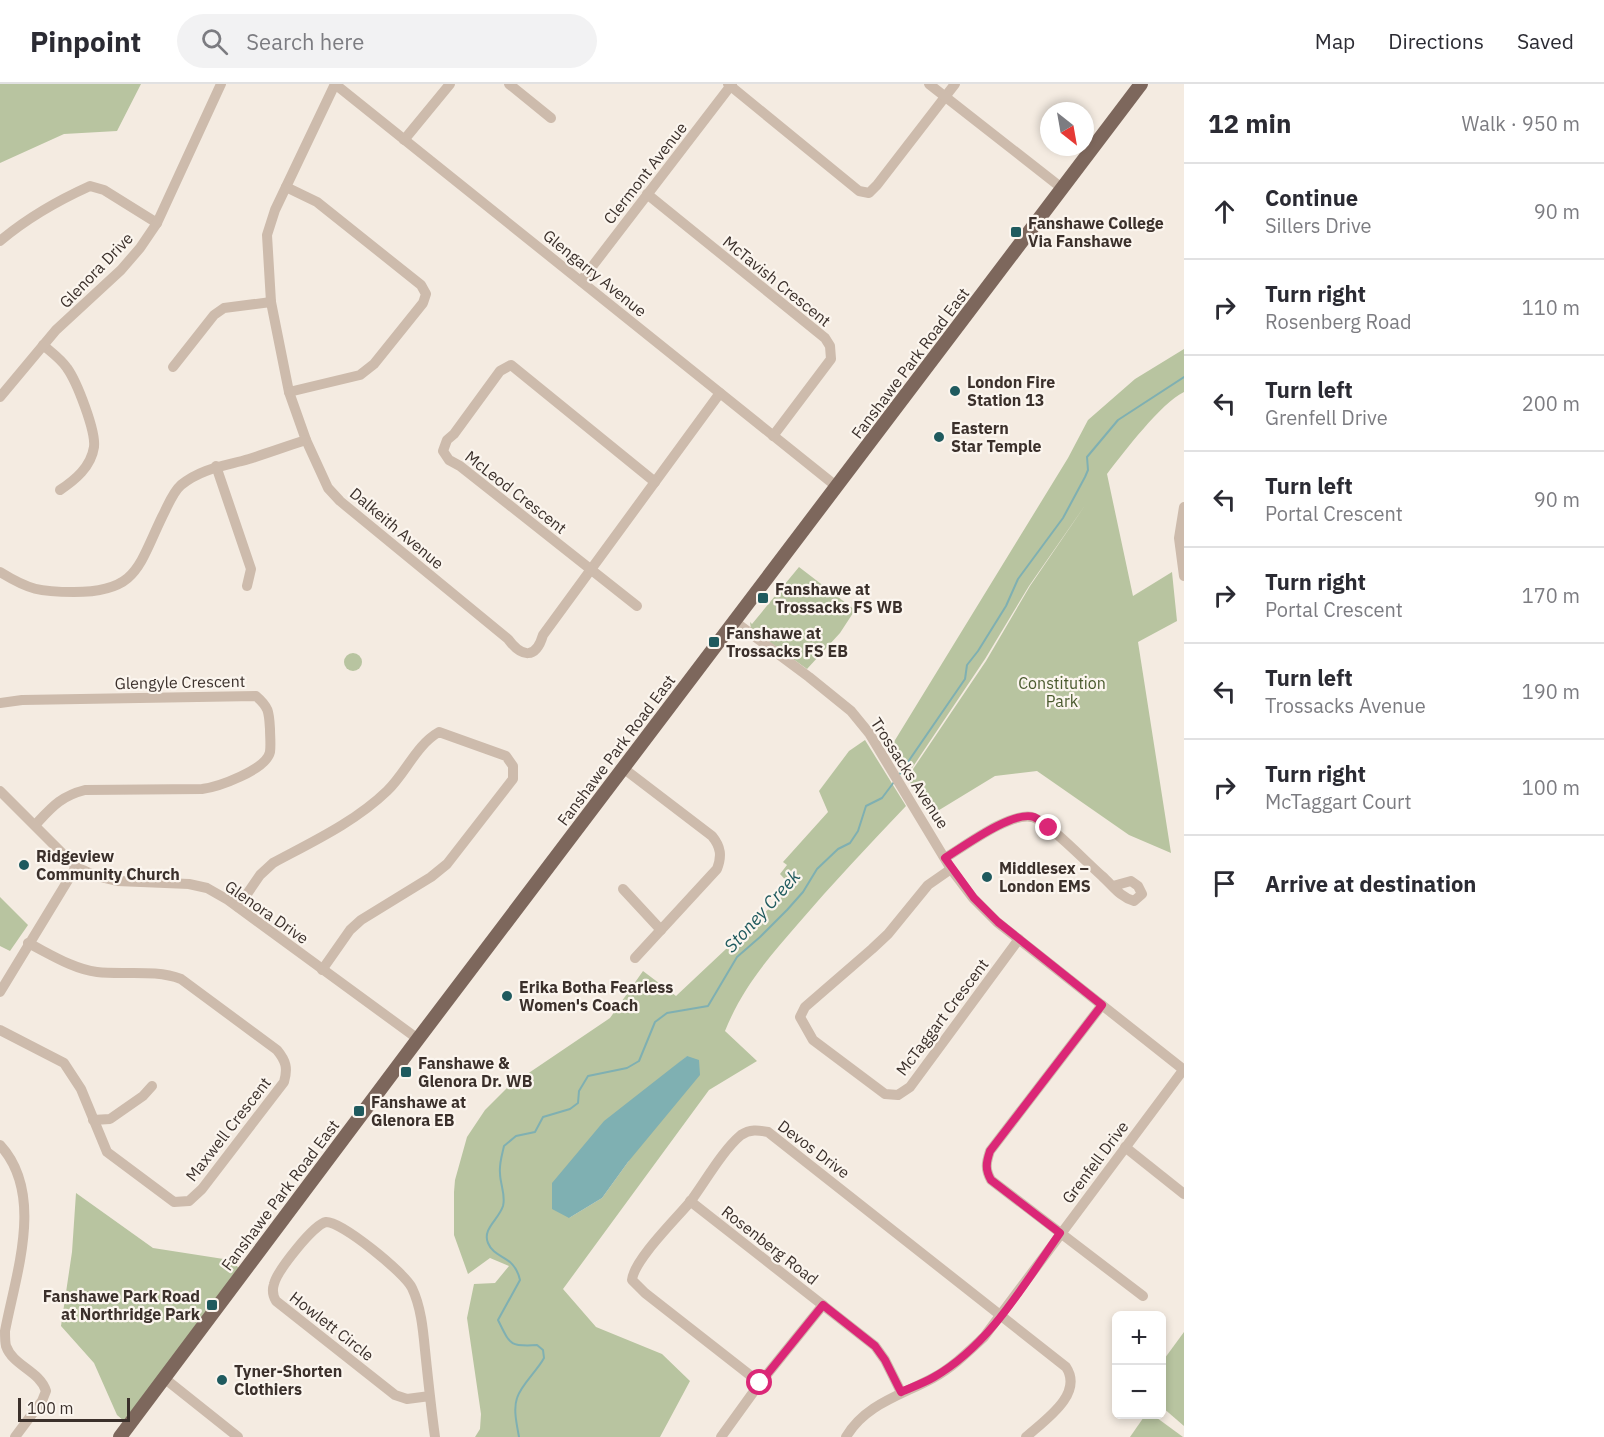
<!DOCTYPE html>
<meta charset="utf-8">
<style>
:root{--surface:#fff;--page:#f2f2f3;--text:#2b2b33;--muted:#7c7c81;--line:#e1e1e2}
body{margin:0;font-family:"IBM Plex Sans",sans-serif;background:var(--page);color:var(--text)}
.controls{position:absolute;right:18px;bottom:18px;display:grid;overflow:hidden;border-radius:9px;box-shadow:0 3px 9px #0003}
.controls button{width:54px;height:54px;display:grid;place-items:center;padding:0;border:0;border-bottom:2px solid var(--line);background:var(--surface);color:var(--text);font:30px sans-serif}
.compass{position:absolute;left:1040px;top:18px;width:54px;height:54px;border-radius:50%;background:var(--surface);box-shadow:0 3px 9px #0003;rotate:149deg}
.scale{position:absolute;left:18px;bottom:15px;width:112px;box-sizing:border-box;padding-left:6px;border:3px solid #3b302b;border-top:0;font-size:16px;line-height:21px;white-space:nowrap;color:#3b302b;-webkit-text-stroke:4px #fbf5ee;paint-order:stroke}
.stop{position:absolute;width:18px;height:18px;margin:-14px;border:4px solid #db2777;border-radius:50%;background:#fff}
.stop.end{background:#db2777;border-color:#fff;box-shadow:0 2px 6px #0008}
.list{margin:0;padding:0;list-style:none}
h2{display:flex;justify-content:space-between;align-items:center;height:78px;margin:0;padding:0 24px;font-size:26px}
h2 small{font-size:20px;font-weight:400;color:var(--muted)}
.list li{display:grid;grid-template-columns:39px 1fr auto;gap:18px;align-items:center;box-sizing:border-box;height:96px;padding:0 24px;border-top:2px solid var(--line)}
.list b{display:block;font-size:22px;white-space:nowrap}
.list p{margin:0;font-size:20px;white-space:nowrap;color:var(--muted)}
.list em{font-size:20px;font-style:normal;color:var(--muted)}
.icon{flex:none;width:33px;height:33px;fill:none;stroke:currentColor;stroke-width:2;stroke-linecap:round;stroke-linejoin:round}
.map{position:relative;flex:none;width:1184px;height:1353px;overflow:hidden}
header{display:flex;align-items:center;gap:36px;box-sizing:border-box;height:84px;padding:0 30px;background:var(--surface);border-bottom:2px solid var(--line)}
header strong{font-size:28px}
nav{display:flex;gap:33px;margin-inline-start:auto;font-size:21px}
.search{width:420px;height:54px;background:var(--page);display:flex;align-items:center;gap:15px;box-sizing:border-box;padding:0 21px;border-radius:33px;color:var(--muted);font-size:22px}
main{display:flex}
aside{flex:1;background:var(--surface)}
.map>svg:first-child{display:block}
</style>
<header>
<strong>Pinpoint</strong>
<div class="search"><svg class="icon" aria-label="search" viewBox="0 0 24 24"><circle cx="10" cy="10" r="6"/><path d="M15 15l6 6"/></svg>Search here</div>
<nav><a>Map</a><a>Directions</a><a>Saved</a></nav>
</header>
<main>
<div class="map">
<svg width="1184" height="1353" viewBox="0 0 1184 1353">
<rect width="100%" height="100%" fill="#f4ebe1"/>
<g fill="#b8c4a0" fill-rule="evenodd">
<path d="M0 0H141L117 47 64 50 0 79Z"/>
<path d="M1184 265V308C1161 319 1124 368 1107 390L1133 512 1172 488 1177 537 1138 558 1171 769 1129 751 1037 687 995 692 931 731 907 694 986 577 1030 502 1086 420 1029 502 985 575 906 693 892 661 1068 374 1088 336 1135 295Z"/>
<path d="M799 483 855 526 840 549 807 585 751 545 750 538 752 540Z"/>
<circle cx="353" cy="578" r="9"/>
<path d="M865 656 906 722C869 761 832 800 797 841 766 877 743 903 725 947L757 977 709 1006 563 1205 596 1243 662 1270 690 1297 660 1353H475L480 1345 481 1330 467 1234 474 1200 495 1199 509 1182 490 1174 468 1190 454 1151V1108L455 1096 467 1053 485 1026 508 1003 610 934 643 887 676 912 792 803 780 790 787 781 783 778 828 728 819 707 849 667ZM687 972 628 1078 602 1114 569 1134 665 991Z"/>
<path d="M0 813 28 841 10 867 0 862Z"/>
<path d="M76 1109 153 1164 230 1176 239 1184 124 1337 117 1331 94 1279 61 1242 72 1168Z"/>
<path d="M1184 1248V1342L1162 1323V1278Z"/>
<path d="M1146 1330 1153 1331 1183 1353H1130Z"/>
</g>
<path fill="#7fb0b2" d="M687 972 699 976 700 991 628 1078 602 1114 569 1134 552 1125V1099L604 1037Z"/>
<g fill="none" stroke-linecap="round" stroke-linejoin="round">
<g stroke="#7fb0b2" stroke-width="2">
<path d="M899 691 965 595 967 581 978 567 1006 522 1018 495 1063 434 1085 393 1088 386 1087 373 1118 336 1184 293"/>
<path d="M519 1353C517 1341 513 1326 517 1314 521 1301 537 1287 544 1274L543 1266 537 1261C509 1263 510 1260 498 1236L520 1196C514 1170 495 1176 488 1159 482 1145 499 1135 503 1122 506 1111 500 1100 500 1089 499 1080 502 1071 504 1062L516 1052 535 1048 543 1033 570 1025 578 1019 579 1007 588 992 627 984 639 977 655 938 667 929 708 922 737 873 760 853 787 826 803 808 817 785 838 765 850 759 858 747 866 722 882 714 894 698"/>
</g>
<g stroke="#cdbbac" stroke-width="10">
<path d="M335 0 275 126 267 151 271 218 289 308 306 356 328 404 340 417 508 555C522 574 536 575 543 551L720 309"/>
<path d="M335 0 836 402"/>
<path d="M509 0 551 34"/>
<path d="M728 0 859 107 869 109 877 101 955 0"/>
<path d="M929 0 1063 105"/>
<path d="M404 56 450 0"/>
<path d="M286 103 317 118 421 201 426 210 423 219 374 280 360 291 289 308"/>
<path d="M647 110 825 254 830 262 831 275 773 352"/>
<path d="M0 157C26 135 59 116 90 102L104 106 157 139"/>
<path d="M581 197 732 0"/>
<path d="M43 261C51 268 61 275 67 284 77 298 96 347 94 363 91 383 75 396 60 406"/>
<path d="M173 283 214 231 224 224 271 218"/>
<path d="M0 313 56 246 121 186 140 164 157 139 221 0"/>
<path d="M216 382 251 485 247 502"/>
<path d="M1184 423 1179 454 1184 492"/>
<path d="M0 488C29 506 40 508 74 508 137 508 138 483 162 433 168 422 172 409 181 401 202 384 225 382 249 375 268 369 287 362 306 356"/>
<path d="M637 522 460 382 449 376 443 367 447 356 454 350 500 287 511 281 655 398"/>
<path d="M734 537 809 593 851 627 869 649 951 785 973 814 997 838 1184 986"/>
<path d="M0 619 22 616 256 612C269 623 269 628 270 645 270 652 271 661 270 668 266 686 218 703 202 705L85 706C61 712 52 723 36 740"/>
<path d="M623 684 712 752C721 763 722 772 717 785L635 874"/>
<path d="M0 707 76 783 83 786 96 792 117 797 189 800 207 804 228 816 418 955"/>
<path d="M945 774C965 762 1010 728 1032 733 1047 737 1088 780 1102 792 1113 802 1120 813 1134 817L1142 810 1138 802 1131 797 1113 802"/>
<path d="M951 785 928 801 888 850 872 865 805 923 800 933 813 956 885 1010 898 1011 910 1003 1019 855"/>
<path d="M623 805 661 846"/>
<path d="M238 823 260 791 273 779C312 758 355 738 387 707 406 689 416 661 439 648L506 672 513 682V695L447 780 431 793 361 836 350 846 322 886"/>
<path d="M0 908 76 783"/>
<path d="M1102 921 990 1067C986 1079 985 1085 991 1096L1143 1212"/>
<path d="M0 946 64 979 81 1005 107 1068 174 1118 189 1117 202 1105 284 998C288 984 286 977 277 966L181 895C155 885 125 891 97 888 73 885 50 870 28 859"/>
<path d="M93 1036 110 1035 143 1012 152 1002"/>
<path d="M0 1061C45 1110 16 1189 5 1247 5 1252 5 1258 6 1262 13 1282 40 1287 46 1307L42 1317 15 1353"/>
<path d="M1125 1063 1184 1110"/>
<path d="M690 1117 875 1262 885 1276 901 1308"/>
<path d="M164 1294 238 1353"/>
<path d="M760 1299 645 1209 632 1196C634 1176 675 1136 690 1118 705 1098 722 1067 741 1051 750 1045 758 1046 768 1048L1066 1283C1084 1310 1045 1336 1026 1353"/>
<path d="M430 1312 407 1315 395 1311 276 1217C273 1212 272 1206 274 1200 277 1187 314 1140 326 1138 341 1137 405 1189 412 1204 421 1223 423 1245 425 1266 428 1295 431 1324 435 1353"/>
<path d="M721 1353 760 1299 823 1221"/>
<path d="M846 1353C865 1320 902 1311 933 1294 953 1283 968 1268 984 1253L1184 985"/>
</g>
<path stroke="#7d675c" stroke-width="14" d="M120 1353 418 955 1141 0"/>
</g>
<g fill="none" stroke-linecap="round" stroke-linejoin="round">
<path stroke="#db2777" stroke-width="8" d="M760 1299 823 1221 875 1262 885 1276 901 1308C912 1303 924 1299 934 1293 990 1261 1024 1200 1060 1149L991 1096C985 1085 986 1079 990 1067L1102 921 998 838 974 814 945 774C963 763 1013 726 1034 733 1039 735 1044 741 1049 744"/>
</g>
<g fill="#1f5a5e" stroke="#fbf5ee" stroke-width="2">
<rect x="1010" y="142" width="12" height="12" rx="3"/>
<circle cx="955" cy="307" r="6"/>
<circle cx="939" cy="353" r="6"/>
<rect x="757" y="508" width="12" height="12" rx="3"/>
<rect x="708" y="552" width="12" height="12" rx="3"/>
<circle cx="24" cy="781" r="6"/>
<circle cx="987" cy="793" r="6"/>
<circle cx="507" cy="912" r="6"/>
<rect x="400" y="982" width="12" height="12" rx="3"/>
<rect x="353" y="1021" width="12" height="12" rx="3"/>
<rect x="206" y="1215" width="12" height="12" rx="3"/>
<circle cx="222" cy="1296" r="6"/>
</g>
<g text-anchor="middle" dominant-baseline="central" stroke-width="4.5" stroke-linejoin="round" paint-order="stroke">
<g font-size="16" fill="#3b302b" stroke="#fbf5ee">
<text transform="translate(645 89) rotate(-52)">Clermont Avenue</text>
<text transform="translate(96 186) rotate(-46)">Glenora Drive</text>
<text transform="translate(595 189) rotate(39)">Glengarry Avenue</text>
<text transform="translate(777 197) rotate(39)">McTavish Crescent</text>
<text transform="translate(910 279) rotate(-53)">Fanshawe Park Road East</text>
<text transform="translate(516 408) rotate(38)">McLeod Crescent</text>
<text transform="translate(397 444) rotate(40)">Dalkeith Avenue</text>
<text transform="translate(180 598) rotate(-1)">Glengyle Crescent</text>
<text transform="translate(616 666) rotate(-53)">Fanshawe Park Road East</text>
<text transform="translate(910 689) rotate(57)">Trossacks Avenue</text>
<text transform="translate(267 828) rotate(35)">Glenora Drive</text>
<text transform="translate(942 933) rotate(-53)">McTaggart Crescent</text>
<text transform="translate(228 1045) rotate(-52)">Maxwell Crescent</text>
<text transform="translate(814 1065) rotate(37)">Devos Drive</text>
<text transform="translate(1095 1078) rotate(-53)">Grenfell Drive</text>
<text transform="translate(280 1111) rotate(-53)">Fanshawe Park Road East</text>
<text transform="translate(770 1161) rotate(38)">Rosenberg Road</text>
<text transform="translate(332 1242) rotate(38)">Howlett Circle</text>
</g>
<g font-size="16" font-weight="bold" fill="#3b302b" stroke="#fbf5ee" text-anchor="start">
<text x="1028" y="139">Fanshawe College<tspan x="1028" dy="18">Via Fanshawe</tspan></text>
<text x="967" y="298">London Fire<tspan x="967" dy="18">Station 13</tspan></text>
<text x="951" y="344">Eastern<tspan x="951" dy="18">Star Temple</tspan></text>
<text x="775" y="505">Fanshawe at<tspan x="775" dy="18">Trossacks FS WB</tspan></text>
<text x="726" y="549">Fanshawe at<tspan x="726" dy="18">Trossacks FS EB</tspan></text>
<text x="36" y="772">Ridgeview<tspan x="36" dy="18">Community Church</tspan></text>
<text x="999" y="784">Middlesex –<tspan x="999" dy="18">London EMS</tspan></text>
<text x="519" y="903">Erika Botha Fearless<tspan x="519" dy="18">Women's Coach</tspan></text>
<text x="418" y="979">Fanshawe &amp;<tspan x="418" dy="18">Glenora Dr. WB</tspan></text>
<text x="371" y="1018">Fanshawe at<tspan x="371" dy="18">Glenora EB</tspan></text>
<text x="200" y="1212" text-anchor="end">Fanshawe Park Road<tspan x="200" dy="18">at Northridge Park</tspan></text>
<text x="234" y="1287">Tyner-Shorten<tspan x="234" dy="18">Clothiers</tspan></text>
</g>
<g font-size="16" fill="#4a5a2e" stroke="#fbf5ee">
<text x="1062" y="599">Constitution<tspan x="1062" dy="18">Park</tspan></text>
</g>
<g font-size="18" font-style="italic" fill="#1f5a5e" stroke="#fbf5ee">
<text transform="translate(762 827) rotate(-48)">Stoney Creek</text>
</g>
</g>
</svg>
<div class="controls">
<button>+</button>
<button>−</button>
</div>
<svg class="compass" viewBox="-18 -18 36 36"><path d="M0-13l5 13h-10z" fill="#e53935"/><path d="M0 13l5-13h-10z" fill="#7c7c81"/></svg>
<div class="scale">100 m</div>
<div class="stop" style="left:760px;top:1299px"></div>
<div class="stop end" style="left:1049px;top:744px"></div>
</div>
<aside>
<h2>12 min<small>Walk · 950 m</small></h2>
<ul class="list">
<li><svg class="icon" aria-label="ahead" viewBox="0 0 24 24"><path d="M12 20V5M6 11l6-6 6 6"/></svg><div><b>Continue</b><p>Sillers Drive</p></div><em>90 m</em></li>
<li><svg class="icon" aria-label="right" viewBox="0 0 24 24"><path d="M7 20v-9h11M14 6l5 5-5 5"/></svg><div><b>Turn right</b><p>Rosenberg Road</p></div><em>110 m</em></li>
<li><svg class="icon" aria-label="left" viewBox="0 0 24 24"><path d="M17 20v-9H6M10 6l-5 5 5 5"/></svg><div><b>Turn left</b><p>Grenfell Drive</p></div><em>200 m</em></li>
<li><svg class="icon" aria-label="left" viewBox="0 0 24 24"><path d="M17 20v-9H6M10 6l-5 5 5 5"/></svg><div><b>Turn left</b><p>Portal Crescent</p></div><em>90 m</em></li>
<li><svg class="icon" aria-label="right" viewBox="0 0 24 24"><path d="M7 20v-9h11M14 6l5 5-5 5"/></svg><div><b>Turn right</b><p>Portal Crescent</p></div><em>170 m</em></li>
<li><svg class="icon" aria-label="left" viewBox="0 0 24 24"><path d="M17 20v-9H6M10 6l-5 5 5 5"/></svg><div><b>Turn left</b><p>Trossacks Avenue</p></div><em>190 m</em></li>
<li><svg class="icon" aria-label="right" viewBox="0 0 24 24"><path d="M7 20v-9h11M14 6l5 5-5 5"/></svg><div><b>Turn right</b><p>McTaggart Court</p></div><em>100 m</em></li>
<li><svg class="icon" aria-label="arrive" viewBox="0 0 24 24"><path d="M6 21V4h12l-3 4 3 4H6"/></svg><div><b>Arrive at destination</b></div></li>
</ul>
</aside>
</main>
